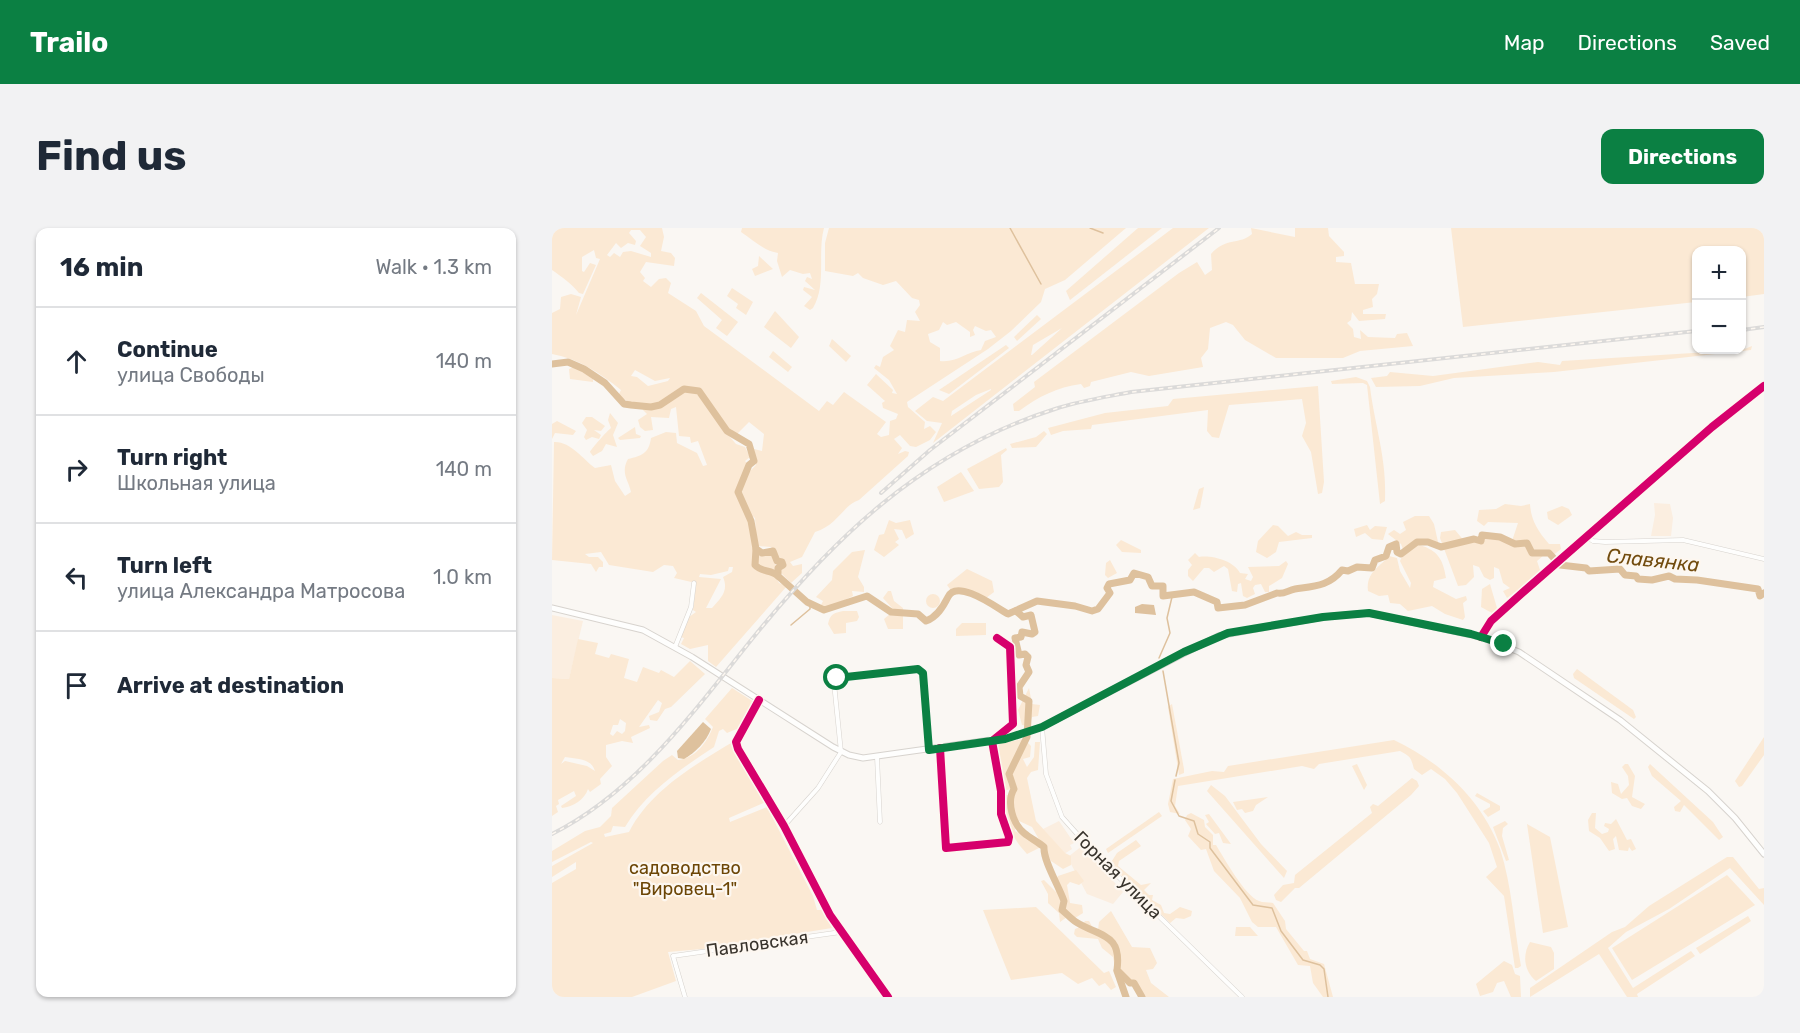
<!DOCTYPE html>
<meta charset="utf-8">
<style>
:root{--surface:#fff;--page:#f2f2f3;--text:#1f2937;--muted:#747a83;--line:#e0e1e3;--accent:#0b8043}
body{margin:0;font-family:Rubik,sans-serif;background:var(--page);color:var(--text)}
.controls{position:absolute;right:18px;top:18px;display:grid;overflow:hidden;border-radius:12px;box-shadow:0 2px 4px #0004}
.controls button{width:54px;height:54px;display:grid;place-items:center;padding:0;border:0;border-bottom:2px solid var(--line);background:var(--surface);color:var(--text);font:30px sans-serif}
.stop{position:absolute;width:18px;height:18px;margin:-14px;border:4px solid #0b8043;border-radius:50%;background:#fff}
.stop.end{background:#0b8043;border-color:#fff;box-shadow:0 2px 6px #0008}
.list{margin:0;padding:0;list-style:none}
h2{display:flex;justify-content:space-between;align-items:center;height:78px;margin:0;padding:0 24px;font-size:26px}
h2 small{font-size:20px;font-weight:400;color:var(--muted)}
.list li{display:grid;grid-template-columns:39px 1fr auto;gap:18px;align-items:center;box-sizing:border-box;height:108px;padding:0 24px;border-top:2px solid var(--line)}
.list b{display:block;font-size:22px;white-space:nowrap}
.list p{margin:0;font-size:20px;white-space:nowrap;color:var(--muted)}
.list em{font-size:20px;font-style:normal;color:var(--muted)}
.icon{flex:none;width:33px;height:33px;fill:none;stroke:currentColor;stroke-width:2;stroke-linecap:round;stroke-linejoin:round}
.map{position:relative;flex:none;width:1212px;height:769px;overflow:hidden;border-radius:12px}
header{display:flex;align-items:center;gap:36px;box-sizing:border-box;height:84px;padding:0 30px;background:var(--accent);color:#fff}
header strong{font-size:28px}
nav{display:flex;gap:33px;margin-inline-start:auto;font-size:21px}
.intro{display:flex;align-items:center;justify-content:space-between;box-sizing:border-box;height:144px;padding:0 36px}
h1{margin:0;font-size:42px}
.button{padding:15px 27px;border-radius:12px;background:var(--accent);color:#fff;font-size:21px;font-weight:700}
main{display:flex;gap:36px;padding:0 36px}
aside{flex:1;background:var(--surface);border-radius:12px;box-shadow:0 2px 4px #0004}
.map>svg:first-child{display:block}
</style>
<header>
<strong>Trailo</strong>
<nav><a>Map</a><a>Directions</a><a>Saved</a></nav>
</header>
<div class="intro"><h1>Find us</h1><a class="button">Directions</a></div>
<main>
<aside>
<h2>16 min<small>Walk · 1.3 km</small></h2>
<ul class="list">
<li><svg class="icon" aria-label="ahead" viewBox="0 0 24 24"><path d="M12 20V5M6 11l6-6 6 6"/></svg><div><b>Continue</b><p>улица Свободы</p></div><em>140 m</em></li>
<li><svg class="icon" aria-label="right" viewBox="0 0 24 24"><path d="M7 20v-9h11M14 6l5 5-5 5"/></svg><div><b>Turn right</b><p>Школьная улица</p></div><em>140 m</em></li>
<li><svg class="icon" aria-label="left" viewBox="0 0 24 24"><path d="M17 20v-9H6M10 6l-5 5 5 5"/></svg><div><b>Turn left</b><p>улица Александра Матросова</p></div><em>1.0 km</em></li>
<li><svg class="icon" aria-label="arrive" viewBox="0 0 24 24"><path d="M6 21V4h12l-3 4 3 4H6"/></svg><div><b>Arrive at destination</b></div></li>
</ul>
</aside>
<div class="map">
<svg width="1212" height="769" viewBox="0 0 1212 769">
<rect width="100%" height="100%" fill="#faf7f3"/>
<g fill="#fbeee0">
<path d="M1102 275 1118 276 1121 290 1119 308H1099L1103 287Z"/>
<path d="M0 387 31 393 17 451 0 450Z"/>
<path d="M507 593 522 615 518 617 520 621 512 626 489 602Z"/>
<path d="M530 618 571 664 561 676 535 666 519 636 516 629Z"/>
</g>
<g fill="#fbe9d4" fill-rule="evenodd">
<path d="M0 0H110L112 9 109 23 119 25 123 30 122 38 94 34 88 44 93 50 91 53 99 59 107 51 114 50 119 55 116 65 144 83 152 98 267 183 275 173 281 177 292 164 334 194 325 206 329 209 337 207 338 193 344 191 346 186 331 180 330 175 333 173 315 157 324 146 341 162 340 165 345 166 337 152 322 140 324 137 328 139 331 129 342 122 338 118 346 102 353 104 355 92 368 93 363 84 368 77 367 72 360 70 344 53 331 57 311 50 306 45 301 48 273 43V15L277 0H574L513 52 493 61 489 74 459 103 436 121 355 174 356 179 373 194 372 201 378 198 384 204 378 212 364 219 358 218 348 207 342 211 350 220 346 226 353 223 357 224 356 228 307 272C291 277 286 297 263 304L250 329 238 334 241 338 250 336V345L239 355 227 343 233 337V332L227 333 219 319 205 318 203 290 198 286 189 262 197 244 204 237 202 221 210 223 212 206 197 194 184 207 179 201 172 202 184 216 193 219 198 229 193 233 196 236 183 264 196 291 202 321 207 325H220L224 338 222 345 227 355 235 358 164 439 156 433V417L138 421 129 416 132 410 129 409 137 389 144 384 141 382 144 355 122 350 125 345 121 338 112 337 101 344 57 337 49 324 33 326 37 329H46L51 334V339H47L44 344 39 336 0 332 2 214C18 213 31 231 43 240L59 237 63 253 73 268 79 264C77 253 68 245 76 231 90 228 97 225 99 210L114 204 124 205 125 215 145 225 151 238 155 237 146 213 139 215 138 209 127 208 124 179 119 181 117 190 99 189 101 202 93 203 88 199 86 192 95 186 91 182V177L79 175 66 168 69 162C48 145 27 131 0 126V85L8 81 9 69 19 66 29 69 24 87 48 31 44 30 42 22 30 29V43L32 44 38 35 44 37 31 66 27 65C19 55 10 49 0 42ZM79 2H88L94 9 88 18 99 25V29L79 23 71 24 68 29 62 25 58 29 55 27 64 15 69 20 76 15 83 17 84 13 77 5ZM391 94 395 97 404 94 418 104V109L423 107 421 102 423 98 434 103 439 102 444 109 433 113 429 122C415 124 404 135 388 133V120L378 114 376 106 387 102ZM83 142 103 153 118 150 116 153 96 158 85 149 79 148ZM177 339H181L180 344 171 349C177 363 169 370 160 380H154L169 351 147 349 148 346 159 347 176 343Z"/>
<path d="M190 0H272C265 26 275 56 261 80L258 82 252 78 260 69 251 62 252 59 263 62 253 53 255 49 260 51 258 45 251 46 238 42 230 49 225 33 226 25C212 23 201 12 189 4Z"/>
<path d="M586 0H610L518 72 514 63Z"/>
<path d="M621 0H657L381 215 390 195 375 193 363 183 381 169 391 173ZM510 100 480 127H479L481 117ZM439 161V162L399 188 400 183 424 167Z"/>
<path d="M699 0 743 9V0H776L777 8 792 24V28L784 29V34L799 35 803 56H827L825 66 820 71 821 79 811 82V86H834L833 91 807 93 800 84 799 92 795 95 801 101 802 109 809 111 808 102 816 109 843 110 845 106 855 105 861 118 808 123 791 130H724L693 112 681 97 674 94 658 100 656 121 649 130 651 139 597 148 579 144 539 154 538 158 532 160 529 156C505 159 486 169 467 183H462L461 176 483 159 482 154 627 45 645 34 653 47 660 42 659 26C674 9 688 17 700 6Z"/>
<path d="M899 0H1212V66L1190 69V22H1144V74L911 99Z"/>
<path d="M207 28 221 41 203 48 200 41 206 38Z"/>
<path d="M180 60 201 74 194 87 184 80 186 76 175 68Z"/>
<path d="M149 65 186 94 175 108 164 100 170 92 145 70Z"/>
<path d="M223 83 247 109 239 120 212 99Z"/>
<path d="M485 87 489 91 465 113 462 109Z"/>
<path d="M280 111 299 128 294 134 277 118Z"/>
<path d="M454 117 457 120 397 166 387 162Z"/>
<path d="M1200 118 1199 122 1002 144 902 150 868 158 824 159 819 150 835 148 838 144 881 148 986 134 1008 137 1010 133 1190 122Z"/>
<path d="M221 123 240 139 236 144 217 129Z"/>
<path d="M22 139 41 148V154L18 151 17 141Z"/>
<path d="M804 149 815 153 818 159C823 199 835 231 833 273L828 276 815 157 811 155 780 156 779 153Z"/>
<path d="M766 158 772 254 770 265 766 266 759 224 750 208 754 195 750 171 677 177 667 210 660 209 655 203 656 182 540 197 539 201 511 203 499 207 496 200 553 185 616 178 621 171Z"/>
<path d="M58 185 66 195 61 207 65 219 54 216 50 223 41 228 38 224C40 220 55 203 59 200L56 192Z"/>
<path d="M34 189H40L53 198 49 203 42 202 49 207 47 211 40 209 34 212 32 209 35 202 30 195Z"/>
<path d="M5 193 24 203 21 207 3 205 0 211V196Z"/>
<path d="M83 199 84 206 89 208 88 210 68 212 66 210Z"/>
<path d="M492 203 495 206 484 219 460 220 458 216 484 209Z"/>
<path d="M454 220 455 222 449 227 451 254 447 259 427 261 415 241Z"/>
<path d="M409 244 422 263 392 274 385 259Z"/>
<path d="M652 259 648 280 641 282 647 261Z"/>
<path d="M953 276 969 278 978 276C979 292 985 302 997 316H1008L1009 321 999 329 992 327 985 333 988 342C985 347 961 366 955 370L951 363 958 360 951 355 947 341 942 339V350L938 352 932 349 927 339 921 337 922 349 914 357 906 358 888 310 889 304 903 302 914 315 928 310 932 305C942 305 950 311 960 313L966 295 936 294 932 298 925 293 927 282 944 281Z"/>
<path d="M1010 278 1017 281 1020 287 1006 297 996 291 995 284Z"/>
<path d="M863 288H877L882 296 886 314 883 316 868 314V317C886 323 891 331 894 350L882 353 881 359 904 371 914 368 915 372 911 375 913 389 911 392 893 386 880 378 856 383 848 376 838 375 836 367 827 368 816 363C814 344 827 340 837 328L845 330 848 343 858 360 859 355 848 333 852 324 849 316 836 306 842 302 848 306 854 302 851 294Z"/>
<path d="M337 292 344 295 358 292 362 306 354 311 350 302 342 301 347 311 343 314 347 317 332 329 322 322 327 307 332 306Z"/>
<path d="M721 297 726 298 736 308 744 304 750 307H760V310L727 314 724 324 715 330 704 324 706 313Z"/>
<path d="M815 297 818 302 823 298 835 299 831 312 820 311 813 305 804 309 802 301Z"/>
<path d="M569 312 589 322V325L570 324 564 317Z"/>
<path d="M313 322 306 349 312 359V364L300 363 301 368 274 381 268 379 271 373 264 369 280 352 281 343 300 324Z"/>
<path d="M643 325 647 329C660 327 682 333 688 345L696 346 693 351 699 353 701 349 696 339 727 338 734 333 736 336 730 350 717 358V364H713L709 356 703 357 701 360 703 366 695 370 691 368 689 355 686 356 685 364 680 363 676 341 672 338 662 344 657 340H652L641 353 636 348V342L640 337 636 332Z"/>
<path d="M558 332 565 345 556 350 553 347 554 335Z"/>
<path d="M415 341 440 353 442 364 434 370 416 363 398 361 395 357Z"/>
<path d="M938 356 945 380 940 385 929 379 930 361Z"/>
<path d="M336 363H339L342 373 351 380V401H336L332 391 339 385 340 380 331 370Z"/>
<circle cx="381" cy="373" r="7"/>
<path d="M291 383H305L307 389 305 393 294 395V405L282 406 276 396C278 386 282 385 291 383Z"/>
<path d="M410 395H434V407L404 408V401Z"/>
<path d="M26 411 46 415 43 426 57 430 59 426 77 431 72 450 85 454 91 439 107 445 109 442 122 449 138 433 153 446 119 479 113 481 105 493 98 492 97 488 107 484 110 475 106 472 87 499 97 497 98 500 79 509 81 515 70 513 54 517V529L60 538 48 551 49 556 38 564 36 561C33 571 21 579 10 580L9 578 24 568 22 563 6 572 7 576 4 578 6 584 0 588V450L17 451ZM68 491 74 495 73 503 70 506 65 503 61 508 58 506 61 497H66ZM13 529C25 531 39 530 43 543L35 538 13 533 9 536Z"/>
<path d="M1025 441 1081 482 1084 489 1082 491 1022 450 1021 446Z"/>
<path d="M180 460 202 474 187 500 175 505 171 501 167 503 162 519C130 540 93 565 73 599L61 598 59 604 52 606 53 609 77 604C98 563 141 538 179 515L214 574 177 590 178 594 215 579 261 668 265 682H270L280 700 150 721 116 724 124 753 80 769H0V655L24 641V634L0 649V638L41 615 39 614 0 634V623L33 603 48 599 59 588 60 580 111 533 120 527 126 532C144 530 155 514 161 499L153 491Z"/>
<path d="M477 460 480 476 488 477 486 488 480 489 477 498 470 497 466 482Z"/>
<path d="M620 476 632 541V545L627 547 616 479Z"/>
<path d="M1212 509V527L1190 558 1187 559 1183 553Z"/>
<path d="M472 511 479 518 478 529 471 531 475 539 482 529 483 514H488L486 542 479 544 475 550 484 593 513 625 519 628V637L511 641 499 633 480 599 465 592 463 603 487 617V620L475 626C459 608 450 592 451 567H461L462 561 457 551 456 555 459 561 451 563 443 530 444 519 448 515Z"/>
<path d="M842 512C888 534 929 570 948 621 960 657 962 700 969 738L966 740H963L952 668 934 649 945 639 937 615 905 565 893 551 879 541 870 547 862 541C859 531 860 529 848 523L767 536 762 541 750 538 626 558 623 578 628 586 618 584 616 576 621 551 660 543 672 544 676 538Z"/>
<path d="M805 536 815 557 812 562 800 538Z"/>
<path d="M1073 536H1076L1083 548 1080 569 1093 576 1089 581 1080 578 1075 570 1070 571 1060 565 1059 554 1066 556 1069 566 1077 557 1076 548 1070 539Z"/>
<path d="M1098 536 1161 594 1171 609 1167 612 1132 577 1128 584 1123 583 1122 579 1129 573 1100 548 1096 539Z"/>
<path d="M860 550 865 553 867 558 859 567 747 660H743L729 674 724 672 722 667 731 657 742 655 743 647 820 585 818 579 821 576 826 578Z"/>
<path d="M659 557 673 568 709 616 735 643 732 650 655 563Z"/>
<path d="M925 565 948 578V582L936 589 931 583 938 579V576L923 568Z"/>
<path d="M716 569 704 577 701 583 693 585 690 581 685 582 681 574Z"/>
<path d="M607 584 610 588 556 625 554 621Z"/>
<path d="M639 585 652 592 653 599 661 607V617H664C672 630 693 668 707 673 711 675 717 674 721 675L733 693 734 701 752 723H755L758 731 772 736 781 769H771L761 755 758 738 746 737 724 699H706L700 694 688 670 662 643 654 621 649 622 636 608 639 601 633 592 635 587Z"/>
<path d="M1040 585H1044L1043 600 1050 606 1056 604 1057 601 1052 598 1053 595 1059 596 1064 591 1075 612 1079 611 1084 621 1080 623 1077 619 1076 623 1067 622 1064 608 1061 611 1063 621 1057 623 1048 610 1037 603 1036 592Z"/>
<path d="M657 586 679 616 671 615 667 605 663 606 654 596 657 594 653 587Z"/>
<path d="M953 593 956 596 951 600 950 608 957 632 954 633 941 599Z"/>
<path d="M975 596 998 609 1016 699 991 705Z"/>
<path d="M584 612 589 618 567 633 566 638 589 657 599 655 592 662 597 667H601L600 672 609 677 612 685 618 686 628 679 640 683 639 688 632 691 624 690 618 695 558 636 565 625Z"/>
<path d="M1175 629H1181L1207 661 1212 660V677L1178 640 1117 681 1074 704 1056 720 1081 760 1139 723 1143 728 1085 766 1086 769H1075L1047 726 978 769V760L1060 704 1073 699 1097 678Z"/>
<path d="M524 642 532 653 527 657 518 654 515 657 518 675 530 677 531 685 523 690 515 689 508 694 507 685 496 675V666L489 653 492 652 504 664 502 656 506 648Z"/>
<path d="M1175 647 1203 677 1080 752 1060 720Z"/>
<path d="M484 679 552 745 557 743 564 759 559 762 553 755 547 758 540 750 526 756 510 745 459 752 431 682Z"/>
<path d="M559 683 580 719 598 720 605 735 601 741 594 742 599 755 617 769H592L585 757 563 739 561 729 550 720 546 711 525 709 522 706 523 701 530 698 533 693H537L542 702H546L547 694Z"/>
<path d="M1196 688 1199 693 1148 726 1144 720Z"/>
<path d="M684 699H698L706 708H683Z"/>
<path d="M978 714 999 719 1002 725V741L984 753C972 743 970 727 978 714Z"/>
<path d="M952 733 960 737 963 746 968 748 969 769H959L952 753 945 755 941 764 928 768 924 756Z"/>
</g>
<g fill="#dec19d">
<path d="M590 376 602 377 604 387 583 385V379Z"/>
<path d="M151 494 159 501C154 514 144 524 132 531L126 530 125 523Z"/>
</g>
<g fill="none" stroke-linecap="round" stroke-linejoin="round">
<g stroke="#dec19d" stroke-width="1.5">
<path d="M458 0 489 56"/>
<path d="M538 0 551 5"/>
<path d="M239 397 258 381V376"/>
<path d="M607 430 618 405 615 390 620 369"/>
<path d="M611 443 627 535 624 548"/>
<path d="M623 552 619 573 627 588 642 593 646 606 658 614V620L701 677 720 680 729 703 751 732 768 737 772 741 776 769"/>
</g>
<g stroke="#dec19d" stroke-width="7">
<path d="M0 136 16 134 32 141 53 155 72 176 79 177 99 179 108 177 132 161 147 163 175 203 197 216 202 233 197 237 186 264 199 293 204 321 210 325 221 323 225 333 230 334 231 337 226 340V348L255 374 272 382 315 368 339 384 366 386 374 393C385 389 391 379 396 369 405 350 445 380 456 386L485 373 523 378 540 383 546 381 558 365 555 360 557 356 578 352 582 345 596 349 600 358H611V368L642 364 665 374 666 380 693 377 725 365C732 367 736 362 743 361 763 358 777 358 790 342L796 343 805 339 820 340 823 332 834 328 837 319 844 316 845 324 849 326 865 314H876L889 319 922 311 929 313 930 307 948 309 963 316 975 315 980 325H997L1008 337 1034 340 1037 343 1068 341 1073 347 1084 348 1086 351 1100 352 1117 348 1123 351 1145 352 1206 361 1208 368 1212 365"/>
<path d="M204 321 203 337C210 345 219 341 226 348"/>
<path d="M464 383 471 389 479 387 483 404 480 406 470 404 469 409 463 410 467 427 473 426 476 429 474 437 477 444 467 459 468 468 477 473 475 509 457 546 462 561C454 574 461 596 472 605 478 610 486 614 492 619 491 633 507 658 512 673L510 682C515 686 519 691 524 694 548 709 570 705 565 742L578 755H582L590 769"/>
<path d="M565 743 574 769"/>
</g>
<defs>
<g id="minor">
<path d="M1035 309 1041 313 1053 314 1131 312 1212 331"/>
<path d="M929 409 939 393 969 366 1160 199 1212 158"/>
<path d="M123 419 139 379 142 355"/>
<path d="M207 472 184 514 186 521 232 598 278 687 336 769"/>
<path d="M490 499 494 546 510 589 543 626 690 769"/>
<path d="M388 520 394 620 456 614 457 609 449 586V563L440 513 461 496 458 419 445 410"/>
<path d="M325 529 328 594"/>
<path d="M232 598 266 560 289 524 282 455 285 450 366 441 371 445 377 522"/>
<path d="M133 769 121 728 289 704"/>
</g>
<path id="major" d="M0 380 91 402 140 429 281 519 297 527 311 530 460 509 490 499 666 408 771 389 817 385 929 409 967 424 1068 492 1156 563 1183 590 1212 626"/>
</defs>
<use href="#minor" stroke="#d7d3ce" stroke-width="5"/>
<use href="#major" stroke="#d7d3ce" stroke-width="7"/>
<use href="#minor" stroke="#fefefd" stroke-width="4"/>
<use href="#major" stroke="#fefefd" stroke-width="5"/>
<defs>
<g id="rail">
<path d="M1190 102 1212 99"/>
<path d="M329 265 378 222 667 0"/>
<path d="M0 606C80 566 137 490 192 421 278 313 368 224 503 181 527 173 554 169 579 164L1144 103"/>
</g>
</defs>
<use href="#rail" stroke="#dbdad9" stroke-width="4"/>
<use href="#rail" stroke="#fdf7f0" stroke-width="1.5" stroke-dasharray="4.5" stroke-linecap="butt"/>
<defs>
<g id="cycleway">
<path d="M929 409 939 393 969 366 1160 199 1212 158"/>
<path d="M207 472 184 514 186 521 232 598 278 687 336 769"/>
<path d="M388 520 394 620 456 614 457 609 449 586V563L440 513 461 496 458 419 445 410"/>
</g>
</defs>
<use href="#cycleway" stroke="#fdf7f0" stroke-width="11"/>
<use href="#cycleway" stroke="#d6006c" stroke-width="8"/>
</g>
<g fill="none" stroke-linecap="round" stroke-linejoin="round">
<path stroke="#0b8043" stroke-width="8" d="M285 450 366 441 371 445 377 522 453 511 490 499 632 424 676 405 771 389 817 385 919 406 952 416"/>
</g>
<g text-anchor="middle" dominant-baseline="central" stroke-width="4.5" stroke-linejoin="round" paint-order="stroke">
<g font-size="18" fill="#6c4606" stroke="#fdf7f0">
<text x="133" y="640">садоводство<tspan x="133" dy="21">"Вировец-1"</tspan></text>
</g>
<g font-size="18" fill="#39342d" stroke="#fdf7f0">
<text transform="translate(566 647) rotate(45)">Горная улица</text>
<text transform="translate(205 716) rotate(-8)">Павловская</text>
</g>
<g font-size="20" font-style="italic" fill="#724c0f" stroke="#fdf7f0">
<text transform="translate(1101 332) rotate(6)">Славянка</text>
</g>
</g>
</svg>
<div class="controls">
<button>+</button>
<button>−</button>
</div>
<div class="stop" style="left:285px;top:450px"></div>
<div class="stop end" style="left:952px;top:416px"></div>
</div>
</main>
